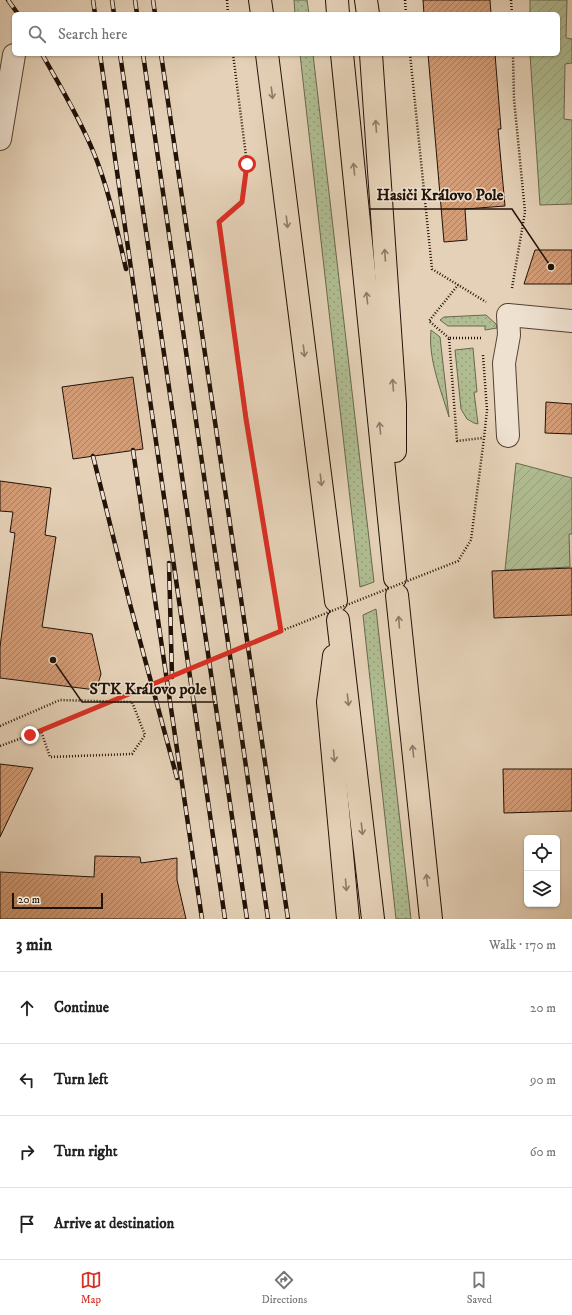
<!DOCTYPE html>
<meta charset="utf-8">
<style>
:root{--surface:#fff;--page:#f2f2f2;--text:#222;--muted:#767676;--line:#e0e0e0;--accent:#d93025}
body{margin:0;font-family:"IM FELL DW Pica",serif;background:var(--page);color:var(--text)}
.controls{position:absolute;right:12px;bottom:12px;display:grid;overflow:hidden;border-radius:6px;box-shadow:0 1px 3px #0004}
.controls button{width:36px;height:36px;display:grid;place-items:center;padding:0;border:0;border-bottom:1px solid var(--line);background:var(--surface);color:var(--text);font:20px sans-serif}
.scale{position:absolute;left:12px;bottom:10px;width:91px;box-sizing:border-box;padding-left:4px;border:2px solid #221207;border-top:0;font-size:11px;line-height:14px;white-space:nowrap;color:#221207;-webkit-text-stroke:3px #eee1d0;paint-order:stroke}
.stop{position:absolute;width:12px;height:12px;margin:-9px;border:3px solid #d93025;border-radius:50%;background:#fff}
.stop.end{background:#d93025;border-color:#fff;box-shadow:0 1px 4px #0008}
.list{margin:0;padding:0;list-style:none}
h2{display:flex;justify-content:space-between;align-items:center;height:52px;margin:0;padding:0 16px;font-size:17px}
h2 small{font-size:13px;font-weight:400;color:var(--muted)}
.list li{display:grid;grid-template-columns:26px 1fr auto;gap:12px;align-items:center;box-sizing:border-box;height:72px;padding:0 16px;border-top:1px solid var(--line)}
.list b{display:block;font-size:15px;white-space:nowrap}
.list em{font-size:13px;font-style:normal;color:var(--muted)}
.icon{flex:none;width:22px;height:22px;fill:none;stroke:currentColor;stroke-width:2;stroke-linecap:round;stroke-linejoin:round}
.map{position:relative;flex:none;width:572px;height:919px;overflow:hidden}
.search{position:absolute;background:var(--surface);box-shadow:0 1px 3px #0004;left:12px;right:12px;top:12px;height:44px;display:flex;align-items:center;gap:10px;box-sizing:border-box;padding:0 14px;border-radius:6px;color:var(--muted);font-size:15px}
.sheet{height:340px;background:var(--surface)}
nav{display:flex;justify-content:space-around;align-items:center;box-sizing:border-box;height:56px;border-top:1px solid var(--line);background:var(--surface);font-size:11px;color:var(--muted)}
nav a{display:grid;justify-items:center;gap:2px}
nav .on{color:var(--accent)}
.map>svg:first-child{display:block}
</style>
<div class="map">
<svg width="572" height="919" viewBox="0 0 572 919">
<defs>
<pattern id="grass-dots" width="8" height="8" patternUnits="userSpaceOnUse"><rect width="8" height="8" fill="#b0bd92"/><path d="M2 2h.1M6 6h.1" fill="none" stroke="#97a17c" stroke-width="1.8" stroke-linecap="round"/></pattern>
<pattern id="garden-furrows" width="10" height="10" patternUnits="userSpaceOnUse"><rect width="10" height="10" fill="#b0bd92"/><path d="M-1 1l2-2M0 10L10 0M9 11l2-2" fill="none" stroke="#97a17c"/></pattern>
<pattern id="building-hatch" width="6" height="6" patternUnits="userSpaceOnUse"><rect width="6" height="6" fill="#d39d78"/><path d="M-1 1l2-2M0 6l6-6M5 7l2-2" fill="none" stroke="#ab7f60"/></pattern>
</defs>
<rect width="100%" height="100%" fill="#e5d1b7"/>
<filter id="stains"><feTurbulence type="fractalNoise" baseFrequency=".005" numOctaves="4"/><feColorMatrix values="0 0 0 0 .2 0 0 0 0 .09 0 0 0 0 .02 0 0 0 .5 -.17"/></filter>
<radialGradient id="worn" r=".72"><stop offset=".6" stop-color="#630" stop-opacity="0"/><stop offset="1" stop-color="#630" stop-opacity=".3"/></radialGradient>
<g fill="url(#grass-dots)" stroke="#69684c">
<path d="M294 0H307L309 14H295Z"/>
<path d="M300 54H313L374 582 360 587Z"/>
<path d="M486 315 496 324 497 328 485 330V326H448L440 320 444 317Z"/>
<path d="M431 330 440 337 449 417C441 390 428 359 431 330Z"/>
<path d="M473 348 477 392H474L478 424 474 423 467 419 461 409 455 350Z"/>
<path d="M376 609 411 919H396L363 615Z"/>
</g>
<g fill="url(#garden-furrows)" stroke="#69684c">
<path d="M530 0H567L566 38 572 39V63L565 64 564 119 572 120V204L540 205 530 54H558V14H530Z"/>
<path d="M516 463 572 478V534H569L570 567 505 570Z"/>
</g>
<g fill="url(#building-hatch)" stroke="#221207">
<path d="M423 0H490L491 14H424Z"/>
<path d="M428 54H495L501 129H498L505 206 465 209 467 240 444 242Z"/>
<path d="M535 250H572V284H524Z"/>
<path d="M133 377 143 449 73 459 62 387Z"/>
<path d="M546 402 572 404V434L545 433Z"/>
<path d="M0 481 51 488 45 535 56 537 42 627 92 634 101 674 96 690 0 678V647L15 533 10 532 13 512 0 511Z"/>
<path d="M572 568V615L494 618 492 571Z"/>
<path d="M0 764 33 768 0 837Z"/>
<path d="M503 769H572V811L504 813Z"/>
<path d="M95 856 140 857 141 863 177 858V880L186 919H0V872L94 877Z"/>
</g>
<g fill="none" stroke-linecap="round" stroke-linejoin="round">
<defs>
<g id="minor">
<path d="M0 139 14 55"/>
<path d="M508 436 504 363 509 335 508 315 572 321"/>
</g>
<g id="highway">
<path d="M260 0 262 14"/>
<path d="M337 0 338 14"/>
<path d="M366 0 368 14"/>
<path d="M267 54 336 601"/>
<path d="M342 54 395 578"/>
<path d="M371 54 395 404V451"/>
<path d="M397 595 431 919"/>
<path d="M338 620 373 919"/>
<path d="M334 656 328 702 348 919"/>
</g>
</defs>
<use href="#minor" stroke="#534233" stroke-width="24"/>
<use href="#highway" stroke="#221207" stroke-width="24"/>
<g stroke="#221207" stroke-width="2.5" stroke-dasharray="1 2" stroke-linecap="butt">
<path d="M227 0 228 14"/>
<path d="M405 0 406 14"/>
<path d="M511 0 512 14"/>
<path d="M233 54 247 164 242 202 219 222 247 419 281 631"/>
<path d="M410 54 432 269 486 302"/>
<path d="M512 288 525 212 514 99 513 54"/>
<path d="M449 338 429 321 458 285"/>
<path d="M481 338H449L457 441 482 438"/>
<path d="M0 726 60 700 132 702 145 735 132 754 50 757 41 731 0 746"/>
</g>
<use href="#minor" stroke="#eee1d0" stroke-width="22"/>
<use href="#highway" stroke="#e5d1b7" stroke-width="22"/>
<defs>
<g id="rail">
<path d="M8 0 18 14"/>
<path d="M93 0 95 14"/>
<path d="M112 0 114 14"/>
<path d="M135 0 137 14"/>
<path d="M153 0 155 14"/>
<path d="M42 54C60 86 79 117 93 151 109 189 117 230 126 269"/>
<path d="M100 54 225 919"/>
<path d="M120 54 247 919"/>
<path d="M143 54 268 919"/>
<path d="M161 54 288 919"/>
<path d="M133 450 202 919"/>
<path d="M93 456 130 604 177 778"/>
<path d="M169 563 172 677"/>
</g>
</defs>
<use href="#rail" stroke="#221207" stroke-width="4.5"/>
<use href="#rail" stroke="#eee1d0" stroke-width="3" stroke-dasharray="9" stroke-linecap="butt"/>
<path stroke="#221207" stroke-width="2.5" stroke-dasharray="1 2" stroke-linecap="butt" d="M41 731 281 631 458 561 471 540 484 438 487 410 483 355"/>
</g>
<defs><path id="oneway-shaft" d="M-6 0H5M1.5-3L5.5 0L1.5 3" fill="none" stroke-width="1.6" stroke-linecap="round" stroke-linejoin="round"/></defs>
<g stroke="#8d7b68">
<use href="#oneway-shaft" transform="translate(272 93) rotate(83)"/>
<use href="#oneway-shaft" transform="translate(376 126) rotate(-94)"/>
<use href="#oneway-shaft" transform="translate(354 169) rotate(-96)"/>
<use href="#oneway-shaft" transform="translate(287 222) rotate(83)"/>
<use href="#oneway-shaft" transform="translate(385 255) rotate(-94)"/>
<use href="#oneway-shaft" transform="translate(367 298) rotate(-96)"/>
<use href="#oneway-shaft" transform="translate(304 351) rotate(83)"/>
<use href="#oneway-shaft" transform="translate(393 385) rotate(-94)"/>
<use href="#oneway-shaft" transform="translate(380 428) rotate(-96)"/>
<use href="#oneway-shaft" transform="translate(321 480) rotate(83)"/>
<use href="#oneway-shaft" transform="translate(399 622) rotate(-94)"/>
<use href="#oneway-shaft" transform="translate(348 700) rotate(83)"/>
<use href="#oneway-shaft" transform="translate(413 751) rotate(-96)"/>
<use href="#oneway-shaft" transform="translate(334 756) rotate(85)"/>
<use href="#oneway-shaft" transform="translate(362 829) rotate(83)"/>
<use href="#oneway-shaft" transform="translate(427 880) rotate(-96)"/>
<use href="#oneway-shaft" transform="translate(346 885) rotate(85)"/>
</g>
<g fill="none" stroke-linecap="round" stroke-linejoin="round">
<path stroke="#d93025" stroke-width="5" d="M30 735 281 631 246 419 219 222 242 202 247 164"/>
</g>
<path fill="none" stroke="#221207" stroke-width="1.5" d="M551 267L512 209H369M53 660L82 702H215"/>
<g fill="#221207" stroke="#eee1d0" stroke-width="1.5">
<circle cx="551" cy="267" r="4"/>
<circle cx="53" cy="660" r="4"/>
</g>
<g font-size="16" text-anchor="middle" font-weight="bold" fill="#221207" stroke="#eee1d0" stroke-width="3" stroke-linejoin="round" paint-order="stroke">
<text x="440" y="200">Hasiči Královo Pole</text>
<text x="148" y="694">STK Královo pole</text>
</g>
<rect width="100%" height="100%" filter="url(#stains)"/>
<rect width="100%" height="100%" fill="url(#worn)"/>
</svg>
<div class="controls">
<button><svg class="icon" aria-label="locate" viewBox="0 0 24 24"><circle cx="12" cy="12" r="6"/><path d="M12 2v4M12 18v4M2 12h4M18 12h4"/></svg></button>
<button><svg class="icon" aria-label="layers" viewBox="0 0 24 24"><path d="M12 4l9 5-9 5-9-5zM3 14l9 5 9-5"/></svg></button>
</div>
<div class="scale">20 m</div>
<div class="stop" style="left:247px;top:164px"></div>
<div class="stop end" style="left:30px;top:735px"></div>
<div class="search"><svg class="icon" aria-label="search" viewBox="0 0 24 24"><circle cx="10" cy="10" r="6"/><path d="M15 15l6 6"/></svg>Search here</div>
</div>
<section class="sheet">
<h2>3 min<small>Walk · 170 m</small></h2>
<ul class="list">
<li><svg class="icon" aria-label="ahead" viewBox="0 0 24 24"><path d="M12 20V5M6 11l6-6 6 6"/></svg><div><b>Continue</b></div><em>20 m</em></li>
<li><svg class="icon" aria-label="left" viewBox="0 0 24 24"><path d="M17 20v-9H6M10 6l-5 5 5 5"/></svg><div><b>Turn left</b></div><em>90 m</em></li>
<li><svg class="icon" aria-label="right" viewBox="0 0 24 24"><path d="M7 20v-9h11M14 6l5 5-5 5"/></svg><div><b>Turn right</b></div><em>60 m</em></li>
<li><svg class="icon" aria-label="arrive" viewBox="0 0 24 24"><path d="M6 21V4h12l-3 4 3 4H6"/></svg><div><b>Arrive at destination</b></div></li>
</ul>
</section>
<nav>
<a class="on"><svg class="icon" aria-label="map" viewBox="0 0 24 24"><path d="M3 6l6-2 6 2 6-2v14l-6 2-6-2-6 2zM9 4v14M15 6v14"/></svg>Map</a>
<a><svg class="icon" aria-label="directions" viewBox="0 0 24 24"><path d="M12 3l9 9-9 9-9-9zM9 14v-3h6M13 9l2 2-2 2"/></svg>Directions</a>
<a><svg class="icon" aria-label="saved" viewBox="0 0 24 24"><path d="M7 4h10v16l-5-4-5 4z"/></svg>Saved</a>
</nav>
